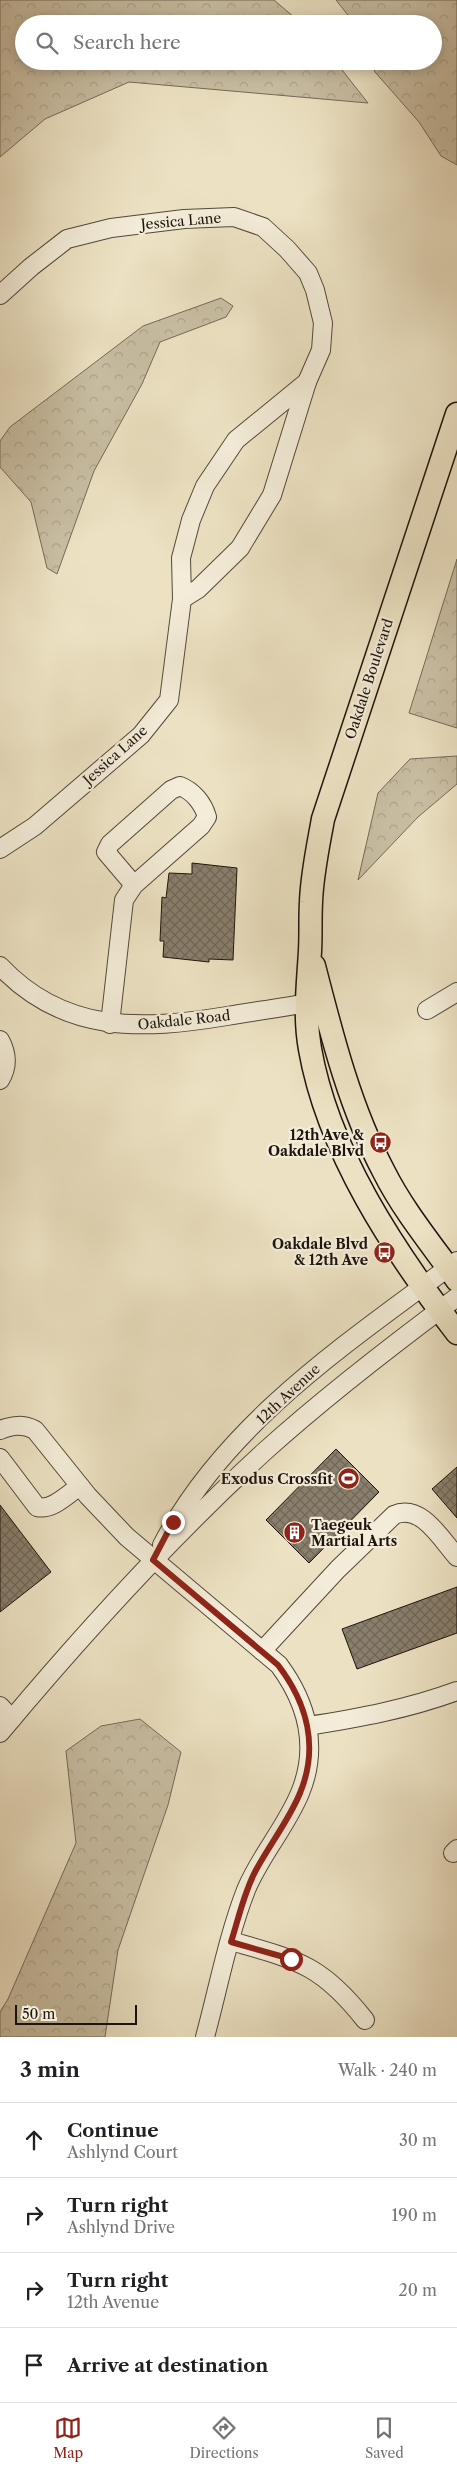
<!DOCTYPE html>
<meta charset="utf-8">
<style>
:root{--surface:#fff;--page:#f2f2f2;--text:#202124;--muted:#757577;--line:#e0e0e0;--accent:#8f2418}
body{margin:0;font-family:"Libre Caslon Text",serif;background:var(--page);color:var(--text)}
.scale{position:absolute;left:15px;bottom:12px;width:122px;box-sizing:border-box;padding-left:5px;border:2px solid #1e140e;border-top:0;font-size:14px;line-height:18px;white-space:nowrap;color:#1e140e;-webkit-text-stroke:4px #f3ecd8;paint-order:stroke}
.stop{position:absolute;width:15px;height:15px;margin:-11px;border:4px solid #8f2418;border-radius:50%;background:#fff}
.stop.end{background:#8f2418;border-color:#fff;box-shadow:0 1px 5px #0008}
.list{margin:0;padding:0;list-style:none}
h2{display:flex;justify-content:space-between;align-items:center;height:65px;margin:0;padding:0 20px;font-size:21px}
h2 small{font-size:16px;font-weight:400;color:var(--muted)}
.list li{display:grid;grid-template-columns:32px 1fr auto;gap:15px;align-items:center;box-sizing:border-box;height:75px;padding:0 20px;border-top:1px solid var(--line)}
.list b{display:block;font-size:19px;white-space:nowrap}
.list p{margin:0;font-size:16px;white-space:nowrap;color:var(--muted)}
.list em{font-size:16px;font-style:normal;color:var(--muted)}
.icon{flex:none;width:28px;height:28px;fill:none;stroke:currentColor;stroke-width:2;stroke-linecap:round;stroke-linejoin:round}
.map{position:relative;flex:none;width:457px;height:2037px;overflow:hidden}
.search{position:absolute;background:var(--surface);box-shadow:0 2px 12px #0003;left:15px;right:15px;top:15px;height:55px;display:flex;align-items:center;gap:12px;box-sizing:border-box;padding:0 18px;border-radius:28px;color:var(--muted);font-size:19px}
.sheet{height:365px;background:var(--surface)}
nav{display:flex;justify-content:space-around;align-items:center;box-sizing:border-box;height:70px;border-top:1px solid var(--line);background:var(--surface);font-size:14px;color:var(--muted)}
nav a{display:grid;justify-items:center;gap:2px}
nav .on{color:var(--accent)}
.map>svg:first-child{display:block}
</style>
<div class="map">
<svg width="457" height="2037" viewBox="0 0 457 2037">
<defs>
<pattern id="forest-crowns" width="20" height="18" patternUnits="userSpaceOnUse" patternTransform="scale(1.25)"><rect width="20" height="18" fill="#c9bfa4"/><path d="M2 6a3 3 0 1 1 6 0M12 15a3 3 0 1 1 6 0" fill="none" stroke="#aca38c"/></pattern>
<pattern id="building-cross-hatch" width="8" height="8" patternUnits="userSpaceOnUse" patternTransform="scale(1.25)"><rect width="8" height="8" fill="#897f6c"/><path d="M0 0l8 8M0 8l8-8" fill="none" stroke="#6f6757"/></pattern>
</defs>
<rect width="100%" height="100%" fill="#ece2c3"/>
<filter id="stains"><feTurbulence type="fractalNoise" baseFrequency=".004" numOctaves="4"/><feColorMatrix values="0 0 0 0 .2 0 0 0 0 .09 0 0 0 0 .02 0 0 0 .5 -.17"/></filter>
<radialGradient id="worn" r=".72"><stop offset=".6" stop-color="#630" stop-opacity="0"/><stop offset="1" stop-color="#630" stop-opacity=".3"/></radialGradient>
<g fill="url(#forest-crowns)" stroke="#746a59">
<path d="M0 0H274L302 24H24V61H335L368 103 129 82 45 119 0 157Z"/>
<path d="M336 0H457V165L441 156 419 122 375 72 371 61H433V24H355Z"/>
<path d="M221 298 233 306 226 317 160 342 142 384 94 471 57 574 47 568 31 502 0 467V441L10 427 143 326Z"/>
<path d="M457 559V728L409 713Z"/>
<path d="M457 756V784L418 817 358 880 378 793 410 759Z"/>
<path d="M140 1719 181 1752 168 1805 118 1950 105 2037H0V2012L8 1999 76 1843 66 1751 101 1726Z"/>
</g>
<g fill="url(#building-cross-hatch)" stroke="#1e140e">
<path d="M192 863 237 868 233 960 209 959V962L163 957 164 941H160L162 897 166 898 169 873 192 874Z"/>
<path d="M336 1449 379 1492 309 1563 266 1520Z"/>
<path d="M457 1467V1518L432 1489Z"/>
<path d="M0 1505 51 1572 0 1612Z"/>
<path d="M457 1587V1633L357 1669 342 1629Z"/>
</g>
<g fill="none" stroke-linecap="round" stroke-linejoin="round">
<defs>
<g id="minor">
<path d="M0 295 31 267 67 239 111 228 184 219 234 217 263 227 287 249 308 273 315 290 323 323 321 350 307 382 272 495 240 548 198 589 182 599 169 700 141 735 35 826 0 849"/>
<path d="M182 599 181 558 191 520 205 486 236 440 307 382"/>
<path d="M0 966C64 1034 142 1030 227 1016 257 1011 287 1007 318 1001"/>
<path d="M427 1010 457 992"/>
<path d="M110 1024 124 900 134 885 201 826 207 817C203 803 193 791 180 786L171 790 110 844 106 852 134 885"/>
<path d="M0 1040C7 1053 8 1067 0 1080"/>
<path d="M0 1430C13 1425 23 1424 35 1430L88 1496 127 1537 279 1665C307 1703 319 1747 300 1793 286 1827 260 1856 246 1890 228 1936 218 1989 205 2037"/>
<path d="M0 1458 37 1507C52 1511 68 1494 80 1486"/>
<path d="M162 1545C226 1422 349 1342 457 1261"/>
<path d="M262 1651 338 1569 394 1515C421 1503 441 1539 457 1557"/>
<path d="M0 1706 12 1719"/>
<path d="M308 1726C359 1718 408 1709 457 1691"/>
<path d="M0 1733C82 1635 170 1538 265 1451 326 1396 391 1346 457 1297"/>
<path d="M453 1853 457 1849"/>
<path d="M231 1941C297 1960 321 1964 365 2020"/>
</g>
<g id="major">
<path d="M457 414 323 819C318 847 312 874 311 902 310 918 311 935 310 951 308 985 304 1016 310 1049 328 1152 394 1251 457 1333"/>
<path d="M314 966C332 1036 350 1108 384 1172 403 1210 432 1245 457 1280"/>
</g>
</defs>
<use href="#minor" stroke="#52483b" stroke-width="20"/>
<use href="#major" stroke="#1e140e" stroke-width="25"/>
<use href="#minor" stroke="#f3ecd8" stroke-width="18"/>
<use href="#major" stroke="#ece2c3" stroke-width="22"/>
</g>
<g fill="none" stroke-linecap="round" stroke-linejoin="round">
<path stroke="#8f2418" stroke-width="6" d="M173 1522 153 1560 278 1665C307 1703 319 1747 300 1793 289 1820 270 1844 256 1870 244 1892 239 1917 231 1942L291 1959"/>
</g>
<defs>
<symbol id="bus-disc" viewBox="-11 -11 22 22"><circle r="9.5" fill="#8f2418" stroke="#f3ecd8"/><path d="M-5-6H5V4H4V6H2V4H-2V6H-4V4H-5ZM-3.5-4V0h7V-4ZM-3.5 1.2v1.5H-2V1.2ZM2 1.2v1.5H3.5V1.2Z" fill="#fff"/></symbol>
<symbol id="stadium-disc" viewBox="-11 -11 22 22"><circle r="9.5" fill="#8f2418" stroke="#f3ecd8"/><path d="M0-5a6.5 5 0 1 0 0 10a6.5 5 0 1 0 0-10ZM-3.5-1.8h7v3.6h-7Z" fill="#fff"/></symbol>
<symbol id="building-disc" viewBox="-11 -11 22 22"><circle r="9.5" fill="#8f2418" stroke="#f3ecd8"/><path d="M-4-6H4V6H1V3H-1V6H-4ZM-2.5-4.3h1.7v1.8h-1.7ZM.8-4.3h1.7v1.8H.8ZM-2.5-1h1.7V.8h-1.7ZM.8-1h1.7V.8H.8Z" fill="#fff"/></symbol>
</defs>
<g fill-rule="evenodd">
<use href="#bus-disc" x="368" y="1130" width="25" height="25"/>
<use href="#bus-disc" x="372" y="1240" width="25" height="25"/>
<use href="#stadium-disc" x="336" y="1466" width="25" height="25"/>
<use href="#building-disc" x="282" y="1520" width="25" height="25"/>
</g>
<g text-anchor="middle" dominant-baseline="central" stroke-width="4.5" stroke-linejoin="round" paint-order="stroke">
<g font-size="14" fill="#1e140e" stroke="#f3ecd8">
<text transform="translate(181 221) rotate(-5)">Jessica Lane</text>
<text transform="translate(369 679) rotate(-72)">Oakdale Boulevard</text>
<text transform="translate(115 755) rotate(-42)">Jessica Lane</text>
<text transform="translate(184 1020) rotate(-6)">Oakdale Road</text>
<text transform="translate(288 1394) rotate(-43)">12th Avenue</text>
</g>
<g font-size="14" font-weight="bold" fill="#1e140e" stroke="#f3ecd8" text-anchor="end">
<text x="364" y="1135">12th Ave &amp;<tspan x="364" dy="16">Oakdale Blvd</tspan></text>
<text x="368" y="1244">Oakdale Blvd<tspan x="368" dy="16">&amp; 12th Ave</tspan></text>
<text x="333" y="1479">Exodus Crossfit</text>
<text x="311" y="1525" text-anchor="start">Taegeuk<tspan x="311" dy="16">Martial Arts</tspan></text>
</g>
</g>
<rect width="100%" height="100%" filter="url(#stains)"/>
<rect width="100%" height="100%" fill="url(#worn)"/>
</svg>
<div class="scale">50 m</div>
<div class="stop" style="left:291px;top:1959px"></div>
<div class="stop end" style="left:173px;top:1522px"></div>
<div class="search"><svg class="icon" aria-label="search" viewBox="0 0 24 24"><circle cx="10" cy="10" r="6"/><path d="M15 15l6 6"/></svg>Search here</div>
</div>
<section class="sheet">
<h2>3 min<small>Walk · 240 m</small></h2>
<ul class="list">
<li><svg class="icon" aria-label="ahead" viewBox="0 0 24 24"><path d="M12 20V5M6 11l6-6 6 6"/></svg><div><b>Continue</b><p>Ashlynd Court</p></div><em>30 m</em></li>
<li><svg class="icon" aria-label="right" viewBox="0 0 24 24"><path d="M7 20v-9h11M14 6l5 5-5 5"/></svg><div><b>Turn right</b><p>Ashlynd Drive</p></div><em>190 m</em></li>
<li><svg class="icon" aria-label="right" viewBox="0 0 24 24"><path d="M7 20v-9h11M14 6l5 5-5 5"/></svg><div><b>Turn right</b><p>12th Avenue</p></div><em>20 m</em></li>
<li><svg class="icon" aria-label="arrive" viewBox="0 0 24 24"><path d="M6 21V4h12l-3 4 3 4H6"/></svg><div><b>Arrive at destination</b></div></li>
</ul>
</section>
<nav>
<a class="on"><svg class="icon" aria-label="map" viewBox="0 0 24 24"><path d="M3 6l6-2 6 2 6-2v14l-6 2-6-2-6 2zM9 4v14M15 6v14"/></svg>Map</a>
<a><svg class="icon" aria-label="directions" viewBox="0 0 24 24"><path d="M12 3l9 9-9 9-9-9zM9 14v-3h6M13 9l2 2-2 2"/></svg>Directions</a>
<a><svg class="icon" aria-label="saved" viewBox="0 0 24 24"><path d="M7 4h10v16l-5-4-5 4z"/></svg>Saved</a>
</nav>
